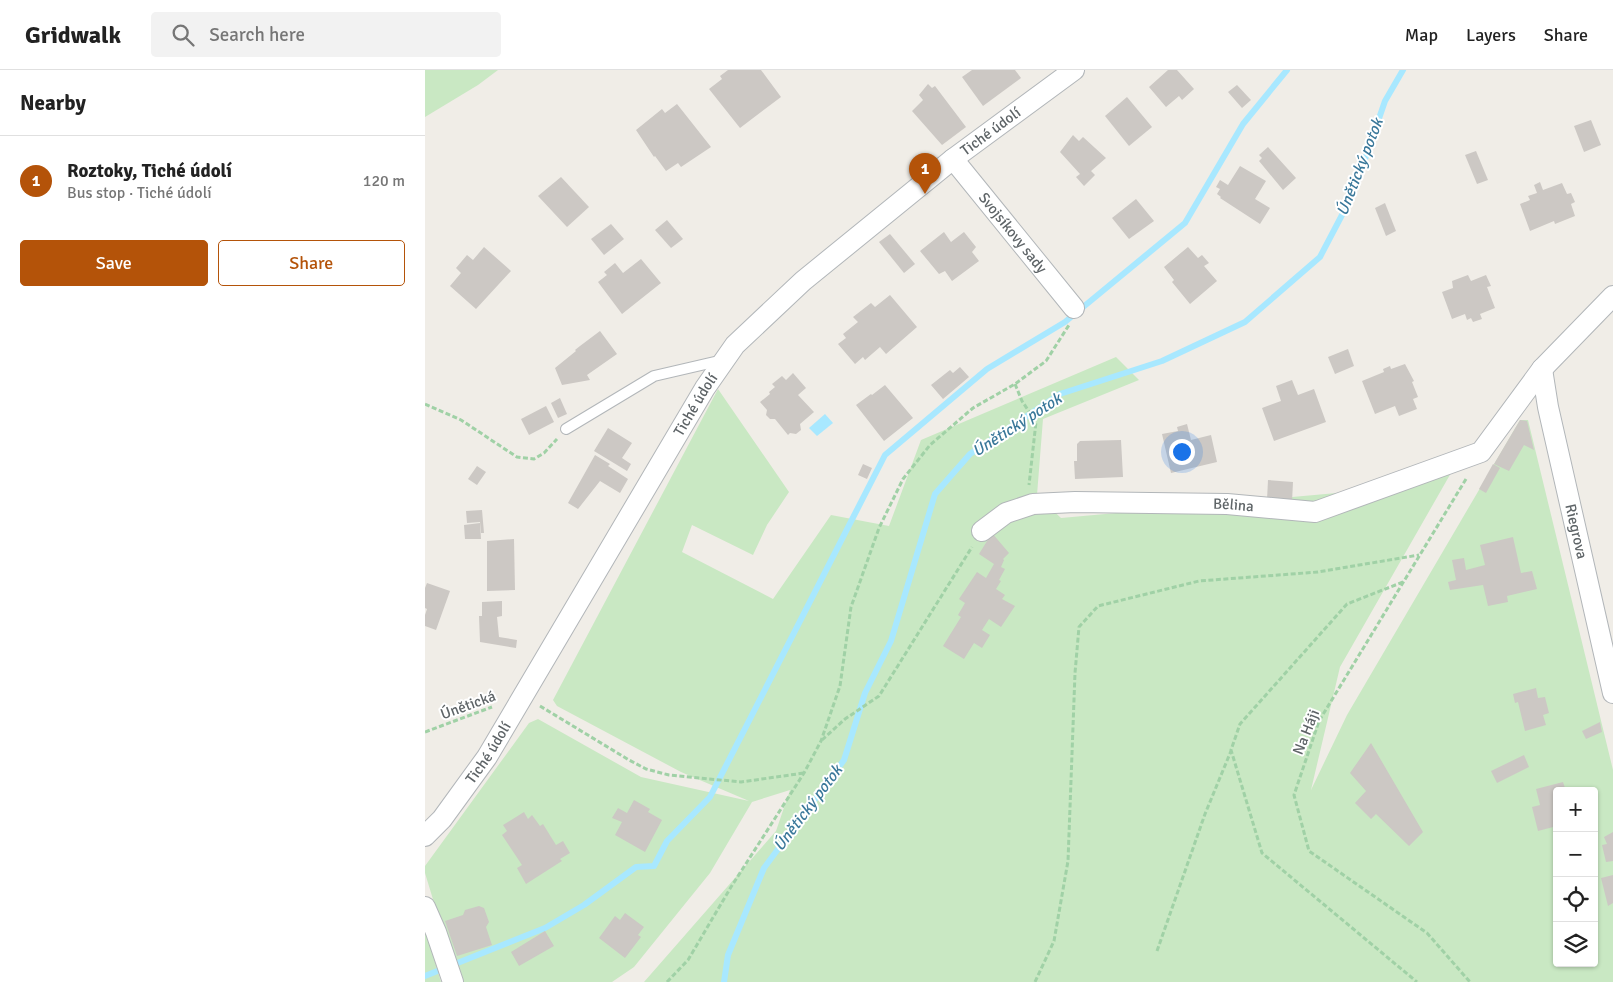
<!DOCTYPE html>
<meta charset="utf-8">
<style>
:root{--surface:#fff;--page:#f2f2f2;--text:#222;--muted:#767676;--line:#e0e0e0;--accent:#b45309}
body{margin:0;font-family:Signika,sans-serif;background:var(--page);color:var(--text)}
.controls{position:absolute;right:15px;bottom:15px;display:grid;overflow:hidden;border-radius:5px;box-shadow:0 1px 4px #0004}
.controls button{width:45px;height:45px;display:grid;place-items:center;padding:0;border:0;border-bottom:1px solid var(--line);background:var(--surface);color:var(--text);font:25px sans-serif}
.you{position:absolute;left:756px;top:381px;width:18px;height:18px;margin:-12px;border:4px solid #fff;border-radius:50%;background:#1a73e8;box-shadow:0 0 0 8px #1a73e833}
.badge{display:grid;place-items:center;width:32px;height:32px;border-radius:50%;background:var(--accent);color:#fff;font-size:16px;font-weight:700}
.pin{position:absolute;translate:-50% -41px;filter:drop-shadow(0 1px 2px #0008)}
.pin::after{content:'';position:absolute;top:26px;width:18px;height:15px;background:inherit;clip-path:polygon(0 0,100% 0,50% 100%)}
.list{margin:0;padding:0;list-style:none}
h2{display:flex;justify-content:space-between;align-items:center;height:65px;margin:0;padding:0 20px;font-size:21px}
h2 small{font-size:16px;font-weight:400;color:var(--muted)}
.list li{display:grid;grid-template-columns:32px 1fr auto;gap:15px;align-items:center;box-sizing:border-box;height:90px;padding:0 20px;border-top:1px solid var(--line)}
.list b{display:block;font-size:19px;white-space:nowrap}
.list p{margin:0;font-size:16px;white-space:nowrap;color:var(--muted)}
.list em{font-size:16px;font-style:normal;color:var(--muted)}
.actions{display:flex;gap:10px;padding:15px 20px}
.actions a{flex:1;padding:11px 0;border:1px solid var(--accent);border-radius:5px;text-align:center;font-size:18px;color:var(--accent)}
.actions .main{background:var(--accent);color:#fff}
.icon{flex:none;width:28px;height:28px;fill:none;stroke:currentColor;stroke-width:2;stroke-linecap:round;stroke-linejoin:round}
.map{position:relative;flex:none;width:1188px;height:912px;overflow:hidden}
header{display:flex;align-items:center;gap:30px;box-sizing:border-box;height:70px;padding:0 25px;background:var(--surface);border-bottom:1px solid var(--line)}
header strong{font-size:24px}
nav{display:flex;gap:28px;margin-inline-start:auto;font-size:18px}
.search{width:350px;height:45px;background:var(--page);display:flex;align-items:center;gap:12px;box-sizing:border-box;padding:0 18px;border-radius:5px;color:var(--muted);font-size:19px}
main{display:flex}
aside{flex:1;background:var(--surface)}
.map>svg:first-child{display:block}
</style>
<header>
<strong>Gridwalk</strong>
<div class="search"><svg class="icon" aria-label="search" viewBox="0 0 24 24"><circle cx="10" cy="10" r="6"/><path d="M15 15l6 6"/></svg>Search here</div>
<nav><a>Map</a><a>Layers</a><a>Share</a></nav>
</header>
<main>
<aside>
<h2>Nearby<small></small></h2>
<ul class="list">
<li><span class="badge">1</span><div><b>Roztoky, Tiché údolí</b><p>Bus stop · Tiché údolí</p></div><em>120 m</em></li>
</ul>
<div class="actions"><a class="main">Save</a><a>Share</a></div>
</aside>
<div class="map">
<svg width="1188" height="912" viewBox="0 0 1188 912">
<rect width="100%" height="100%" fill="#f0ede7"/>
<g fill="#c9e8c3" fill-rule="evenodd">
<path d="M0 0H73L53 15 0 47Z"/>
<path d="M691 287 714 310 618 349 612 425 636 448 967 418 1030 396 915 597 886 720 922 645 1095 350H1103L1188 700V912H219L351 761 365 720 327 732 285 803 209 897 187 912H33L0 803V796L104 653 113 649 216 707 324 731 256 702 132 636 128 630 293 319 364 422 342 455 328 485 267 455 257 482 348 529 406 445 464 456 496 370ZM1132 721H1169V893H1132Z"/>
<path d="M0 858 16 912H0Z"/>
</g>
<path fill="#a8e8ff" d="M400 344 408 353 392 366 384 358Z"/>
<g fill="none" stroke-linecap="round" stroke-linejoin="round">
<g stroke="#a8e8ff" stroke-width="6">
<path d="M0 906 120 858 159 835 211 797 229 796 242 771 285 727 460 385 562 299 640 252 760 153 818 54 862 0"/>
<path d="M299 912 303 885 339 798 419 690 440 623 466 571 510 424 545 384 635 324 737 291 820 252 895 187 928 124 960 31 978 0"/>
</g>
</g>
<g fill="#ccc8c4">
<path d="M303 0H336L356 27 315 58 284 19 297 9 295 6Z"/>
<path d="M547 0H590L596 8 558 36 537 7Z"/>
<path d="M743 0H752L769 19 757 30 754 26 741 37 724 17Z"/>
<path d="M503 14 507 18 510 16 541 57 517 75 487 41 498 30 494 25Z"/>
<path d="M812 15 826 30 817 38 803 22Z"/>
<path d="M702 27 727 57 704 76 680 46Z"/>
<path d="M252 34 286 77 256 97 253 93 241 101 230 86 229 87 211 60 237 39 240 43Z"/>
<path d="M1166 50 1176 75 1159 82 1149 56Z"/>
<path d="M648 65 654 71 658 67 681 88 666 101 670 105 659 116 651 107 655 104 635 82Z"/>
<path d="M843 77 871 108 858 120 834 91 837 88 834 85Z"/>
<path d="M1051 81 1063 110 1052 114 1040 85Z"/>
<path d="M815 96 841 111 830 129 845 138 835 154 795 128 796 127 792 124 795 119 791 117 795 110 803 115Z"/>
<path d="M136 107 164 137 142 157 113 126Z"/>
<path d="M1115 112 1118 120 1137 113 1142 124 1146 123 1150 132 1146 134 1150 146 1130 154 1129 151 1105 161 1095 134 1105 130 1103 126 1112 123 1109 115Z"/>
<path d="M711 129 729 151 704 169 687 148Z"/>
<path d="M960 133 971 161 961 166 950 138Z"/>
<path d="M242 150 258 169 246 178 230 160Z"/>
<path d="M186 154 199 169 179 185 166 169Z"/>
<path d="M519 162 526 172 539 162 551 177 547 182 554 191 527 211 520 201 514 204 495 181Z"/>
<path d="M465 164 490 194 479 203 454 172Z"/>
<path d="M59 177 86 201 51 239 25 216 36 203 31 198 42 185 48 190Z"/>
<path d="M763 177 773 188 777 185 784 193 779 196 792 211 765 234 747 212 749 210 739 197Z"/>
<path d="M216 189 236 213 197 244 173 212 182 205 179 202 190 193 198 203Z"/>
<path d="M1043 205 1046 211 1061 205 1066 216 1062 217 1070 238 1055 244 1057 249 1048 252 1046 248 1042 250 1040 244 1027 249 1017 222 1028 218 1027 211Z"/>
<path d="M465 225 492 257 461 284 455 277 440 290 438 287 430 294 413 274 421 268 418 264 433 252 428 247 446 233 450 237Z"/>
<path d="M175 261 192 284 162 305 165 310 137 315 130 298 151 281 150 280 155 276Z"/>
<path d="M923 279 929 296 910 304 903 287Z"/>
<path d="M980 294 989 311 987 312 993 327 988 329 992 339 974 346 970 336 950 344 937 311 959 302 958 299 965 296 966 299Z"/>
<path d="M535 297 544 307 518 329 506 315 525 300 528 303Z"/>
<path d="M368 303 381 318 373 325 389 342 375 354 376 360 371 364 365 363 363 365 350 349H345L341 345 342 340 335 332 345 324 344 322 350 317 347 314 357 306 361 310Z"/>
<path d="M867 310 873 325 889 319 901 352 849 371 837 338 856 331 851 316Z"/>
<path d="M460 315 488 348 459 371 431 335 446 324 447 325Z"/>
<path d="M135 328 142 344 133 348 126 333Z"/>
<path d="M121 336 129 352 104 365 96 349Z"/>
<path d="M1095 350 1102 351 1109 380 1099 375 1084 401 1069 394Z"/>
<path d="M762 354 766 370 786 365 792 392 746 403 737 364 753 361 752 357Z"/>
<path d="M183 358 207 373 197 388 206 394 202 401 169 381Z"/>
<path d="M696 370 698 407 650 409 649 391H652V374L655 371Z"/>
<path d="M170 385 185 394 183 396 203 409 195 423 175 411 153 439 143 433Z"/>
<path d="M438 394 447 398 442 409 433 405Z"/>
<path d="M1068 394 1075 398 1061 423 1054 419Z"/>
<path d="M52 396 61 402 52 415 43 409Z"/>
<path d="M843 410 868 412 867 432 842 430Z"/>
<path d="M57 440 59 463H56L55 452 42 453 41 441Z"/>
<path d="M55 453 56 469H40L39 455Z"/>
<path d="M567 463 584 483 578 489 579 490 576 497 580 499 574 510 576 511 571 519 580 525 577 529 590 536 576 557 564 549 557 560 565 565 557 578 549 573 539 589 518 576 536 547 533 545 540 533 534 529 552 502 561 508 569 494 554 484Z"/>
<path d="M1088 467 1096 503 1107 501 1112 519 1082 526 1083 532 1063 536 1058 515 1025 520 1023 512 1031 510 1027 490 1039 488 1041 500 1060 495 1055 475Z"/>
<path d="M89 469 90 520 62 521V471Z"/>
<path d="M2 513 25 521 11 560 0 556V545L2 539 0 538V518Z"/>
<path d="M77 531V546L72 547 74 567 92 570 91 578 55 572 54 546H57V532Z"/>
<path d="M1111 618 1113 628 1120 627 1124 643 1118 645 1121 655 1100 661 1093 632 1090 633 1088 624Z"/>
<path d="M1175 652 1177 662 1161 669 1157 661Z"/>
<path d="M946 673 998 762 984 776 951 744 946 749 930 733 941 721 925 703Z"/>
<path d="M1099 685 1104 697 1072 713 1066 701Z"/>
<path d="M1138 712 1141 721H1132V756L1113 761 1107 737 1115 735 1111 719Z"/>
<path d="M209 730 225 739 223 742 237 750 220 782 190 765 197 752 187 748 193 738 202 743Z"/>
<path d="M99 742 103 749 107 745 115 756 118 754 131 775 138 771 145 783 135 789 137 791 101 814 92 798 97 795 77 765 82 761 78 755Z"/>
<path d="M1188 762V791L1181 792 1177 775 1182 774 1179 767Z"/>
<path d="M1188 805V833L1183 836 1176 808Z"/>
<path d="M54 836 59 838 64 852 61 857 67 875 32 886 20 851 38 845 40 840Z"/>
<path d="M200 843 219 857 213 865 216 867 200 888 174 868 190 846 195 850Z"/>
<path d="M120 861 129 876 94 896 86 882Z"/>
</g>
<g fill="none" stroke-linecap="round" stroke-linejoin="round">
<defs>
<path id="service" d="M141 359 229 306 298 290"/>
<g id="minor">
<path id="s1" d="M528 89 649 238"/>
<path id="s2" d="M1117 299 1123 337 1188 623"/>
<path id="s3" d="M557 461 581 443 608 434 650 432 802 434 890 442 1056 382 1117 299 1188 226"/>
<path id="s4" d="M0 766 17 749 62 687 280 318 310 275 378 211 528 89 649 0"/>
<path d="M0 837 11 862 28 912"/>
</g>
</defs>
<use href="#service" stroke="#b2b6b9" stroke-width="12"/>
<use href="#minor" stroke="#b2b6b9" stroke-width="22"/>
<g stroke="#a0d1a6" stroke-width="3" stroke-dasharray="5 2.5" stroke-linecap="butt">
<path d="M590 314 597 331 611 352 604 415"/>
<path d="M0 334 36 350 92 387 109 389 119 383 132 369"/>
<path d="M1041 409 894 651 869 725 884 781 1002 863 1045 912"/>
<path d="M978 512 922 534 815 654 806 680 837 783 992 912"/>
<path d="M115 636 204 690 221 699 244 705 316 712 379 703"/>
<path d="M0 662 67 637"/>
<path d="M397 670 420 649 454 626 547 477"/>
<path d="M732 881 780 744 806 681"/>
<path d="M242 912 263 890 306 817 379 703 396 671 415 616 426 537 454 458 478 409 505 375 548 338 590 314 621 291 644 255"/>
<path d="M610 912 629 871 643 791 650 603 654 557 673 536 774 511 893 502 994 485"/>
</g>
<use href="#service" stroke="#fff" stroke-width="10"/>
<use href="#minor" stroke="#fff" stroke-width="20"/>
</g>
<g text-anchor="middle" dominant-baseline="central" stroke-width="4" stroke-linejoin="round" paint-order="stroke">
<g font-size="15" fill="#5e6467" stroke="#fff">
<text stroke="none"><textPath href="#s4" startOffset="915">Tiché údolí</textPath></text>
<text stroke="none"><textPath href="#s1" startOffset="95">Svojsíkovy sady</textPath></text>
<text stroke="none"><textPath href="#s4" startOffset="510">Tiché údolí</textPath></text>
<text stroke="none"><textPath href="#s3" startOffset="259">Bělina</textPath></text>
<text stroke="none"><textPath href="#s2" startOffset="166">Riegrova</textPath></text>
<text transform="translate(43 635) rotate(-20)">Únětická</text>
<text transform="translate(881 662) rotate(-68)">Na Háji</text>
<text stroke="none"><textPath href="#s4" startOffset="105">Tiché údolí</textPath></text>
</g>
<g font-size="16" font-style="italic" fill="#3a789a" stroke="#fff">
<text transform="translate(935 97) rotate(-69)">Únětický potok</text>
<text transform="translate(592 355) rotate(-33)">Únětický potok</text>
<text transform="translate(383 738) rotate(-53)">Únětický potok</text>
</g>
</g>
</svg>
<div class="controls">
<button>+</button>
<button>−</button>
<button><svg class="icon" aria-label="locate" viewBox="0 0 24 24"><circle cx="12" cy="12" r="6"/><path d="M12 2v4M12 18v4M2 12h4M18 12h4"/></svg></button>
<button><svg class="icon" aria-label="layers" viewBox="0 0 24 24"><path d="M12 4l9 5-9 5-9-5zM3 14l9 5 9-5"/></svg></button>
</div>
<div class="you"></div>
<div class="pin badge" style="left:500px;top:124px">1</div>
</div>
</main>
